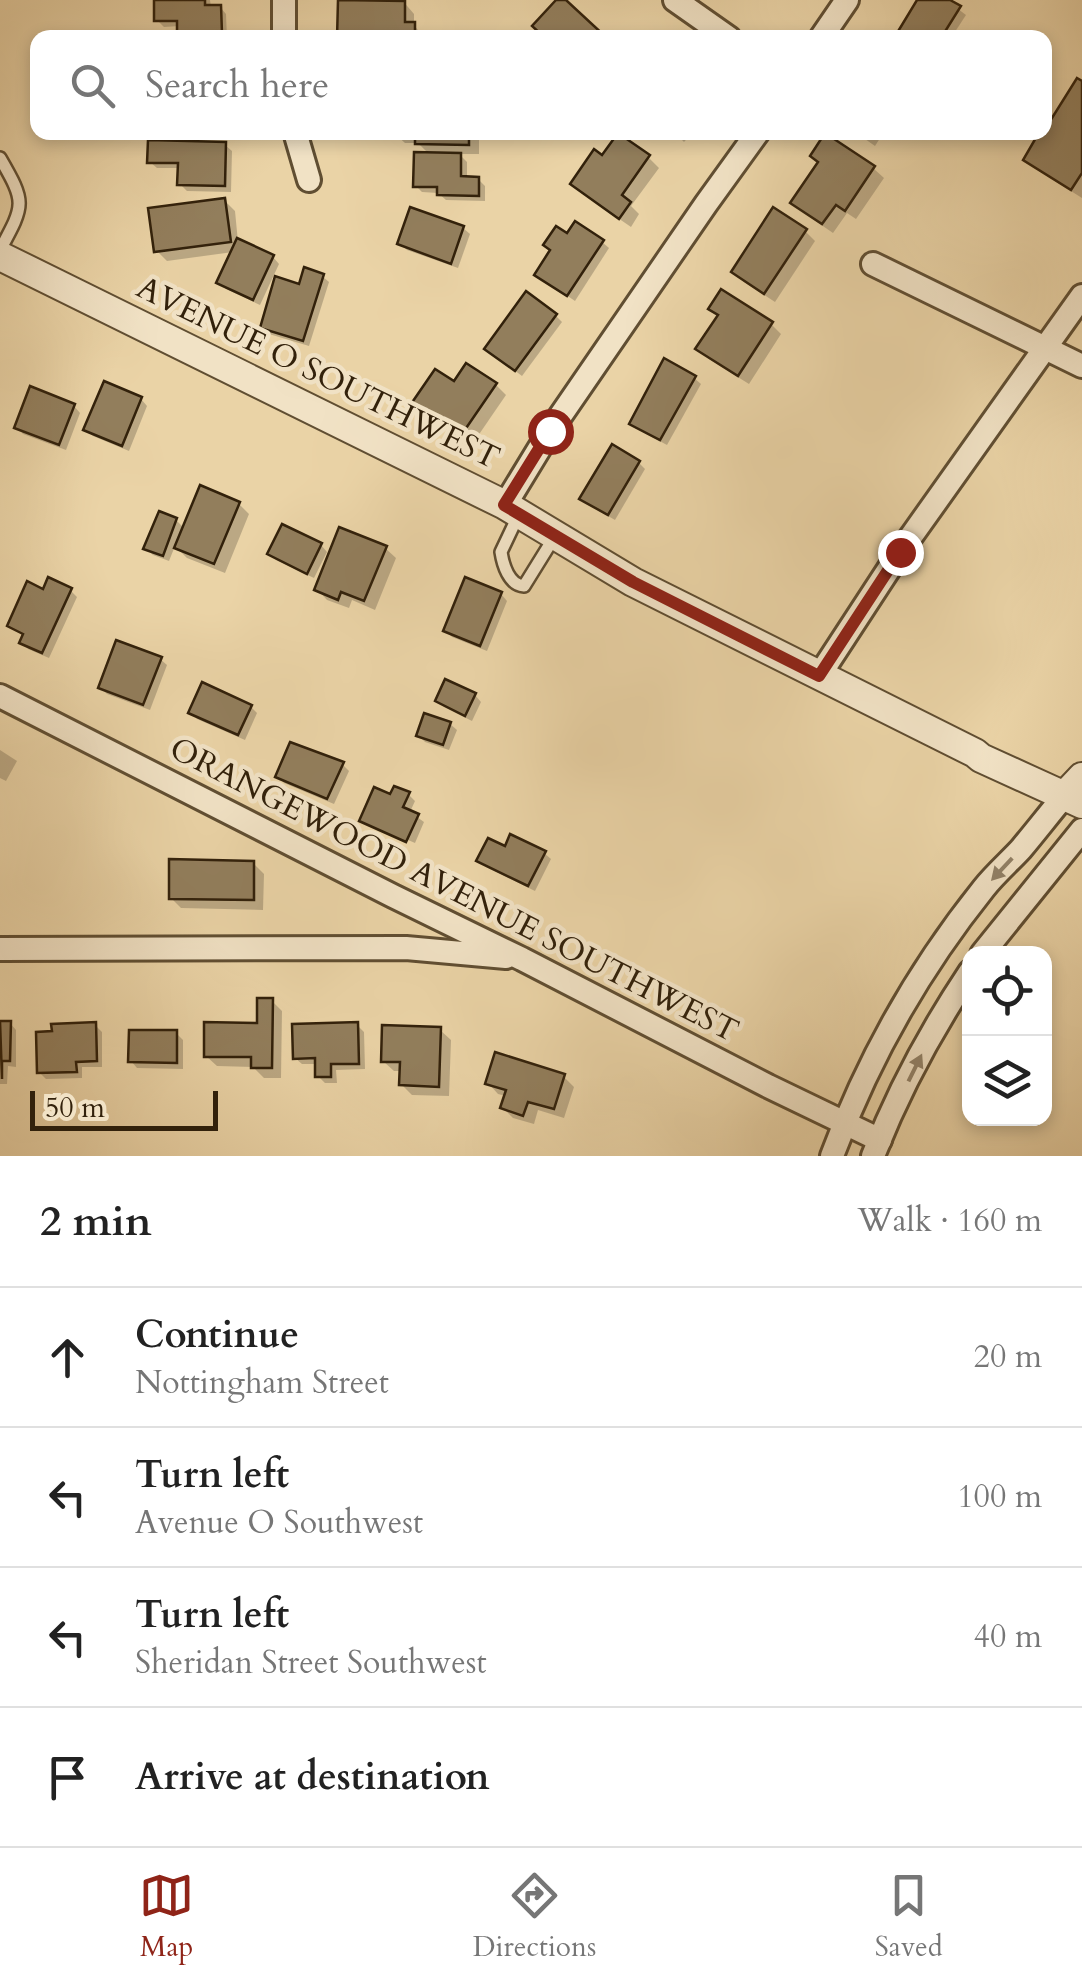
<!DOCTYPE html>
<meta charset="utf-8">
<style>
:root{--surface:#fff;--page:#f2f2f2;--text:#222;--muted:#767676;--line:#e0e0e0;--accent:#8f2418}
body{margin:0;font-family:Cardo,serif;background:var(--page);color:var(--text)}
.controls{position:absolute;right:30px;bottom:30px;display:grid;overflow:hidden;border-radius:20px;box-shadow:0 5px 15px #0003}
.controls button{width:90px;height:90px;display:grid;place-items:center;padding:0;border:0;border-bottom:2px solid var(--line);background:var(--surface);color:var(--text);font:50px sans-serif}
.scale{position:absolute;left:30px;bottom:25px;width:188px;box-sizing:border-box;padding-left:10px;border:5px solid #32210b;border-top:0;font-size:28px;line-height:35px;white-space:nowrap;color:#32210b;-webkit-text-stroke:8px #f1e2c5;paint-order:stroke}
.stop{position:absolute;width:30px;height:30px;margin:-22px;border:8px solid #8f2418;border-radius:50%;background:#fff}
.stop.end{background:#8f2418;border-color:#fff;box-shadow:0 2px 10px #0008}
.list{margin:0;padding:0;list-style:none}
h2{display:flex;justify-content:space-between;align-items:center;height:130px;margin:0;padding:0 40px;font-size:42px}
h2 small{font-size:32px;font-weight:400;color:var(--muted)}
.list li{display:grid;grid-template-columns:65px 1fr auto;gap:30px;align-items:center;box-sizing:border-box;height:140px;padding:0 40px;border-top:2px solid var(--line)}
.list b{display:block;font-size:38px;white-space:nowrap}
.list p{margin:0;font-size:32px;white-space:nowrap;color:var(--muted)}
.list em{font-size:32px;font-style:normal;color:var(--muted)}
.icon{flex:none;width:55px;height:55px;fill:none;stroke:currentColor;stroke-width:2;stroke-linecap:round;stroke-linejoin:round}
.map{position:relative;flex:none;width:1082px;height:1156px;overflow:hidden}
.search{position:absolute;background:var(--surface);box-shadow:0 5px 15px #0003;left:30px;right:30px;top:30px;height:110px;display:flex;align-items:center;gap:25px;box-sizing:border-box;padding:0 35px;border-radius:20px;color:var(--muted);font-size:38px}
.sheet{height:690px;background:var(--surface)}
nav{display:flex;justify-content:space-around;align-items:center;box-sizing:border-box;height:140px;border-top:2px solid var(--line);background:var(--surface);font-size:28px;color:var(--muted)}
nav a{display:grid;justify-items:center;gap:5px}
nav .on{color:var(--accent)}
.map>svg:first-child{display:block}
</style>
<div class="map">
<svg width="1082" height="1156" viewBox="0 0 1082 1156">
<rect width="100%" height="100%" fill="#ead3a6"/>
<filter id="stains"><feTurbulence type="fractalNoise" baseFrequency=".002" numOctaves="4"/><feColorMatrix values="0 0 0 0 .2 0 0 0 0 .09 0 0 0 0 .02 0 0 0 .5 -.17"/></filter>
<radialGradient id="worn" r=".72"><stop offset=".6" stop-color="#630" stop-opacity="0"/><stop offset="1" stop-color="#630" stop-opacity=".3"/></radialGradient>
<g fill="#0003">
<path d="M156 0H210L211 8 220 7 226 14 227 38H184L180 34V26L164 27 157 20Z"/>
<path d="M367 0H402L414 14V25L424 38H340L370 3Z"/>
<path d="M920 0H946L966 15 951 38H897Z"/>
<path d="M1082 84V198L1036 169 1026 159 1039 139 1033 132H1044Z"/>
<path d="M166 132H230V139L171 138Z"/>
<path d="M476 132 479 135V154H459L467 162V179H478L485 186V201L446 200 438 193 422 192 416 186 430 155 418 143H405L394 133Z"/>
<path d="M674 132H693L684 142Z"/>
<path d="M855 132H884L875 146Z"/>
<path d="M618 136 648 157 659 168 631 206 639 214 631 227 583 194 573 183 603 158Z"/>
<path d="M225 145 232 151 231 192 187 191 180 184V168H157L150 162Z"/>
<path d="M873 168 884 178 856 219 847 213 833 233 804 213 794 203Z"/>
<path d="M225 201 235 211 238 242 273 257 279 264 260 305 226 289 219 282 233 252 167 261 156 250Z"/>
<path d="M463 228 470 234 458 268 407 250 400 244Z"/>
<path d="M805 231 815 241 775 302 744 282 734 272Z"/>
<path d="M568 236 602 242 609 248 575 301 537 275Z"/>
<path d="M322 276 329 282 309 346 269 334 263 327 301 287Z"/>
<path d="M712 309 771 324 781 334 749 384 709 359 699 349 720 316Z"/>
<path d="M555 315 562 322 522 376 494 355Z"/>
<path d="M694 378 701 384 667 445 639 430 632 423Z"/>
<path d="M496 385 506 395 471 446 425 414 414 404Z"/>
<path d="M141 399 147 406 129 451 93 436 86 430Z"/>
<path d="M74 406 80 413 66 450 23 434 17 427Z"/>
<path d="M639 463 645 469 615 520 589 505 582 498Z"/>
<path d="M239 504 249 514 225 573 187 558 175 546 169 561 153 555 146 548 176 520 185 529Z"/>
<path d="M321 545 327 552 314 578 276 560 270 554Z"/>
<path d="M385 548 396 558 375 610 352 600 349 608 327 600 317 589Z"/>
<path d="M70 590 77 597 49 658 28 649 22 642 25 636 10 626 44 592Z"/>
<path d="M501 594 507 601 487 651 452 637 446 631Z"/>
<path d="M160 659 167 665 150 710 107 694 101 688Z"/>
<path d="M475 695 481 702 472 721 444 707 438 701Z"/>
<path d="M251 707 257 713 245 740 197 719 191 712Z"/>
<path d="M450 724 457 730 449 750 425 742 419 736Z"/>
<path d="M0 750 17 761 6 781 0 778Z"/>
<path d="M342 764 349 771 334 804 284 783 278 776Z"/>
<path d="M408 794 415 801 410 812 424 822 415 843 366 822V825L362 821 392 797Z"/>
<path d="M506 849 544 853 551 859 535 891 486 867 480 861Z"/>
<path d="M253 863 264 874 263 910 181 908 171 898Z"/>
<path d="M272 1001 282 1011 281 1078H264L253 1067 217 1066 206 1056 259 1025Z"/>
<path d="M0 1023H10L16 1030V1067L8 1066 7 1084H0Z"/>
<path d="M95 1025 102 1032V1067H82V1078L46 1079 39 1072Z"/>
<path d="M357 1025 364 1032 365 1069 336 1070 337 1083H325L318 1076V1064H302L295 1058Z"/>
<path d="M440 1030 451 1040 449 1096 412 1095 401 1084 402 1071H394L383 1061Z"/>
<path d="M176 1033 183 1040V1069L137 1068 131 1061Z"/>
<path d="M564 1077 574 1087 564 1118 538 1110 534 1124 513 1118 503 1108 506 1096 498 1094 488 1083Z"/>
</g>
<g fill="#927e5c" stroke="#32210b" stroke-width="2.5">
<path d="M154 0H205V5H221L222 33 177 35V21H154Z"/>
<path d="M338 0 405 1V22H415V38H337Z"/>
<path d="M556 0H566L607 38H545L532 26Z"/>
<path d="M917 0H950L961 6 941 38H894Z"/>
<path d="M1077 78 1082 81V173L1071 190 1023 160 1037 136 1032 132H1044V113L1052 118Z"/>
<path d="M392 132H469V145L415 144V134Z"/>
<path d="M618 133 650 155 622 195 631 202 619 219 570 184 594 149 602 155Z"/>
<path d="M825 133 875 166 845 211 836 205 822 224 790 203 818 162 810 156Z"/>
<path d="M148 140 226 142 225 186 177 185 178 163H147Z"/>
<path d="M414 152 461 153V176L479 177V196L437 195V187H413Z"/>
<path d="M225 198 231 242 154 252 148 208Z"/>
<path d="M410 207 464 226 451 264 397 244Z"/>
<path d="M773 207 807 229 764 294 731 272Z"/>
<path d="M575 221 604 240 567 296 534 275 550 250 543 245 556 226 567 233Z"/>
<path d="M237 238 274 255 253 300 216 283Z"/>
<path d="M304 267 324 274 303 341 260 328 275 276 299 284Z"/>
<path d="M721 289 773 322 738 376 695 349 718 315 708 309Z"/>
<path d="M526 291 557 314 515 371 484 349Z"/>
<path d="M664 358 696 376 660 440 629 424Z"/>
<path d="M466 363 497 383 460 437 411 404 435 369 454 381Z"/>
<path d="M104 381 142 397 122 446 83 430Z"/>
<path d="M30 386 75 404 59 445 14 428Z"/>
<path d="M612 444 640 461 608 515 579 499Z"/>
<path d="M200 485 240 502 214 564 174 548Z"/>
<path d="M159 511 177 518 163 556 143 549Z"/>
<path d="M282 524 322 543 307 574 267 554Z"/>
<path d="M339 527 387 546 364 601 341 592 338 600 314 590Z"/>
<path d="M48 577 72 588 42 653 19 643 23 634 7 626 27 581 43 589Z"/>
<path d="M465 577 502 592 480 646 443 631Z"/>
<path d="M116 640 162 657 143 705 98 688Z"/>
<path d="M445 679 476 693 465 716 435 701Z"/>
<path d="M202 682 252 705 238 735 188 713Z"/>
<path d="M424 713 451 722 443 745 416 736Z"/>
<path d="M290 742 344 762 327 799 275 777Z"/>
<path d="M394 786 410 792 403 807 419 814 406 842 359 821 374 787 390 794Z"/>
<path d="M510 834 546 851 528 886 476 861 488 838 505 846Z"/>
<path d="M169 859 254 861V900L169 899Z"/>
<path d="M257 998H273L272 1068H251V1057H204V1022L257 1023Z"/>
<path d="M0 1021H11L10 1061H2V1079Z"/>
<path d="M96 1022 97 1061 76 1062 77 1072 37 1073 36 1032 52 1031 51 1024Z"/>
<path d="M358 1022 359 1064H331V1077H315V1058L293 1059 292 1024Z"/>
<path d="M382 1025 441 1027 439 1087 399 1085 400 1062H381Z"/>
<path d="M129 1030H177V1063L128 1062Z"/>
<path d="M495 1052 565 1074 554 1109 528 1102 523 1116 500 1108 506 1090 485 1084Z"/>
</g>
<g fill="none" stroke-linecap="round" stroke-linejoin="round">
<defs>
<g id="service">
<path d="M0 158C26 203 25 204 0 250"/>
<path d="M519 514 501 552C503 565 509 585 524 586L555 536"/>
</g>
<g id="minor">
<path d="M675 0 729 38"/>
<path d="M284 38V0"/>
<path d="M821 38 847 0"/>
<path d="M295 132 309 180"/>
<path d="M873 264 1082 366"/>
<path d="M505 505 550 431 706 204 758 132"/>
<path d="M819 676 900 552 1082 296"/>
<path d="M0 696 393 896 522 959 768 1086 880 1140"/>
<path d="M0 949 406 948 506 957"/>
<path d="M982 954 1082 830"/>
<path d="M832 1156C868 1059 919 969 984 888 995 874 1009 862 1021 849 1036 831 1050 813 1065 795"/>
<path d="M873 1156C898 1092 932 1029 970 972"/>
</g>
<g id="tertiary">
<path d="M0 256 505 505 633 582 975 753 981 758 1082 804"/>
<path d="M1065 795 1082 777"/>
</g>
</defs>
<use href="#service" stroke="#604e32" stroke-width="16"/>
<use href="#minor" stroke="#604e32" stroke-width="28"/>
<use href="#tertiary" stroke="#604e32" stroke-width="32"/>
<use href="#service" stroke="#f1e2c5" stroke-width="11"/>
<use href="#minor" stroke="#f1e2c5" stroke-width="22"/>
<use href="#tertiary" stroke="#f1e2c5" stroke-width="28"/>
</g>
<defs><path id="oneway-solid" d="M-6-.8H1V-3.2L6.5 0L1 3.2V.8H-6Z" transform="scale(2.5)"/></defs>
<g fill="#928268">
<use href="#oneway-solid" transform="translate(1002 869) rotate(133)"/>
<use href="#oneway-solid" transform="translate(915 1068) rotate(-64)"/>
</g>
<g fill="none" stroke-linecap="round" stroke-linejoin="round">
<path stroke="#8f2418" stroke-width="12" d="M550 431 504 505 633 582 819 676 900 552"/>
</g>
<g text-anchor="middle" dominant-baseline="central" stroke-width="9" stroke-linejoin="round" paint-order="stroke">
<g font-size="32" fill="#32210b" stroke="#f1e2c5">
<text transform="translate(318 373) rotate(26)">AVENUE O SOUTHWEST</text>
<text transform="translate(454 890) rotate(27)">ORANGEWOOD AVENUE SOUTHWEST</text>
</g>
</g>
<rect width="100%" height="100%" filter="url(#stains)"/>
<rect width="100%" height="100%" fill="url(#worn)"/>
</svg>
<div class="controls">
<button><svg class="icon" aria-label="locate" viewBox="0 0 24 24"><circle cx="12" cy="12" r="6"/><path d="M12 2v4M12 18v4M2 12h4M18 12h4"/></svg></button>
<button><svg class="icon" aria-label="layers" viewBox="0 0 24 24"><path d="M12 4l9 5-9 5-9-5zM3 14l9 5 9-5"/></svg></button>
</div>
<div class="scale">50 m</div>
<div class="stop" style="left:550px;top:431px"></div>
<div class="stop end" style="left:900px;top:552px"></div>
<div class="search"><svg class="icon" aria-label="search" viewBox="0 0 24 24"><circle cx="10" cy="10" r="6"/><path d="M15 15l6 6"/></svg>Search here</div>
</div>
<section class="sheet">
<h2>2 min<small>Walk · 160 m</small></h2>
<ul class="list">
<li><svg class="icon" aria-label="ahead" viewBox="0 0 24 24"><path d="M12 20V5M6 11l6-6 6 6"/></svg><div><b>Continue</b><p>Nottingham Street</p></div><em>20 m</em></li>
<li><svg class="icon" aria-label="left" viewBox="0 0 24 24"><path d="M17 20v-9H6M10 6l-5 5 5 5"/></svg><div><b>Turn left</b><p>Avenue O Southwest</p></div><em>100 m</em></li>
<li><svg class="icon" aria-label="left" viewBox="0 0 24 24"><path d="M17 20v-9H6M10 6l-5 5 5 5"/></svg><div><b>Turn left</b><p>Sheridan Street Southwest</p></div><em>40 m</em></li>
<li><svg class="icon" aria-label="arrive" viewBox="0 0 24 24"><path d="M6 21V4h12l-3 4 3 4H6"/></svg><div><b>Arrive at destination</b></div></li>
</ul>
</section>
<nav>
<a class="on"><svg class="icon" aria-label="map" viewBox="0 0 24 24"><path d="M3 6l6-2 6 2 6-2v14l-6 2-6-2-6 2zM9 4v14M15 6v14"/></svg>Map</a>
<a><svg class="icon" aria-label="directions" viewBox="0 0 24 24"><path d="M12 3l9 9-9 9-9-9zM9 14v-3h6M13 9l2 2-2 2"/></svg>Directions</a>
<a><svg class="icon" aria-label="saved" viewBox="0 0 24 24"><path d="M7 4h10v16l-5-4-5 4z"/></svg>Saved</a>
</nav>
